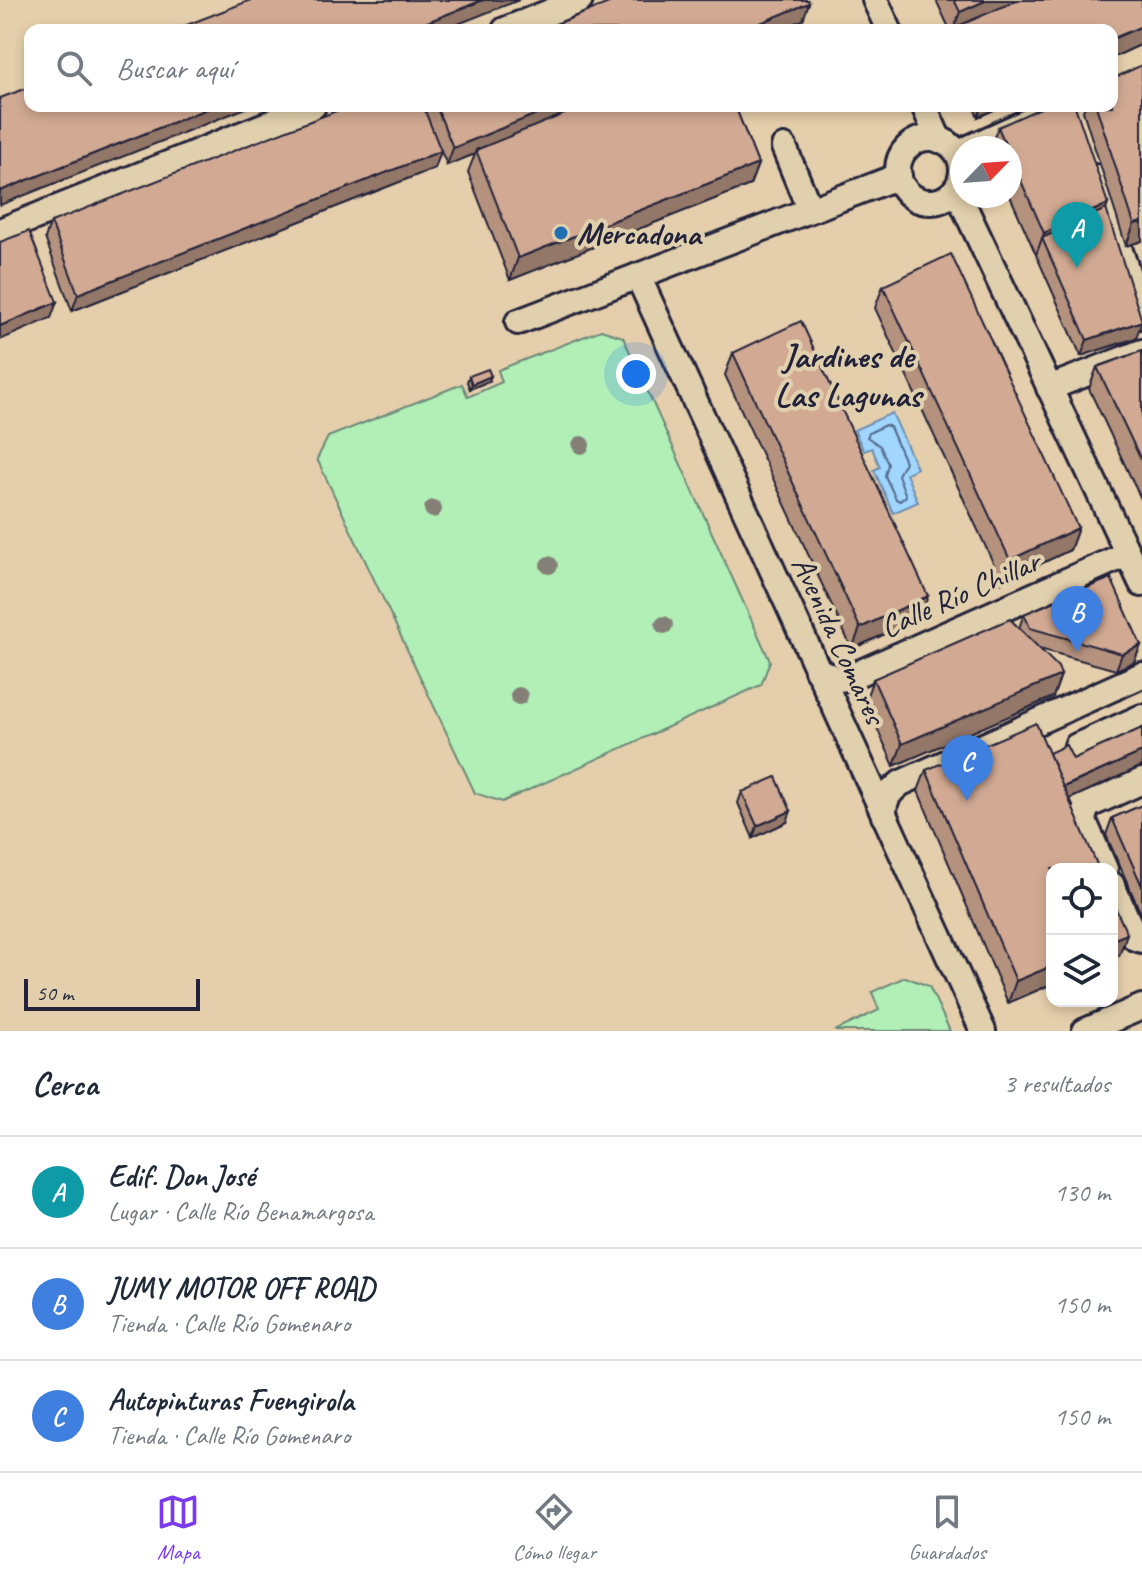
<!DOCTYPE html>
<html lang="es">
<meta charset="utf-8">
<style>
:root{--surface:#fff;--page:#f6f6f7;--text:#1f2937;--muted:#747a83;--line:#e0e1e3;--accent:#7c3aed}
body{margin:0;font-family:Caveat,sans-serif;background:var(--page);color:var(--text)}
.controls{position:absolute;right:24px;bottom:24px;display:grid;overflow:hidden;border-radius:16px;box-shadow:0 4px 12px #0003}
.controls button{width:72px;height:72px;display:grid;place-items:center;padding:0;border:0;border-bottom:2px solid var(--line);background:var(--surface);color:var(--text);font:40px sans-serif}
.compass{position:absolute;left:950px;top:136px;width:72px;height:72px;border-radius:50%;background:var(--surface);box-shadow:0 4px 12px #0003;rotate:65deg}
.scale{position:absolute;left:24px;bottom:20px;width:176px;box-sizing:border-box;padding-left:8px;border:4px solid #22223b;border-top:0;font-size:22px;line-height:28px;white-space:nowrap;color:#22223b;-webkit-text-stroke:6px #e1d0ad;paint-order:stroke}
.you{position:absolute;left:636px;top:374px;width:28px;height:28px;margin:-20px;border:6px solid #fff;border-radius:50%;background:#1a73e8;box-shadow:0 0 0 12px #1a73e833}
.badge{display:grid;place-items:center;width:52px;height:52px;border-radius:50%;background:var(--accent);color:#fff;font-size:26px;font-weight:700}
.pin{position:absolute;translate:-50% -66px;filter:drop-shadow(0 2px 4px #0008)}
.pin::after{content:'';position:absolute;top:42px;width:28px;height:24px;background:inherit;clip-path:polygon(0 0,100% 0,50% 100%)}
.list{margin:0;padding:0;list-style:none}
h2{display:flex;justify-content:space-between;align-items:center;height:104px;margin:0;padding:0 32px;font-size:34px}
h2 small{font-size:26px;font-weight:400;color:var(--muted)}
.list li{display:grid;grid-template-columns:52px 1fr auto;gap:24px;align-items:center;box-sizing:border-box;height:112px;padding:0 32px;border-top:2px solid var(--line)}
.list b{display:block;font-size:30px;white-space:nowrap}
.list p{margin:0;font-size:26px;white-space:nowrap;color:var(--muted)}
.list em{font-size:26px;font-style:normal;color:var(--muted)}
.icon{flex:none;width:44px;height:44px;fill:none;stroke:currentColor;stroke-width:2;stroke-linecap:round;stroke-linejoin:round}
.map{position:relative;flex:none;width:1142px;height:1031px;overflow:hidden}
.search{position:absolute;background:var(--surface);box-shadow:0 4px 12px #0003;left:24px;right:24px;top:24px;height:88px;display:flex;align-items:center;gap:20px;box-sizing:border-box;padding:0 28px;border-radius:16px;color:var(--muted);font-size:30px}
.sheet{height:440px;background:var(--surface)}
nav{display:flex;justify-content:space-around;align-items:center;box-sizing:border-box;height:112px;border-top:2px solid var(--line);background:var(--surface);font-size:22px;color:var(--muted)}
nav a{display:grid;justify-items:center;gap:4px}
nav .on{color:var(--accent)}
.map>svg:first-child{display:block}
</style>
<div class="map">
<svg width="1142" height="1031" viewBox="0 0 1142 1031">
<rect width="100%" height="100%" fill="#e5ceab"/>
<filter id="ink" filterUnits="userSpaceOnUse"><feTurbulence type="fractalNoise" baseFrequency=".0125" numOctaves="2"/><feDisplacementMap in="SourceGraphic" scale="16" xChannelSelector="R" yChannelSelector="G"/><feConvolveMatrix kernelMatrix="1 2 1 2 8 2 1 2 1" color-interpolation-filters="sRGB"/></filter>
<g filter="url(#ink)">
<g fill="#b1efb6" stroke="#6a8878" stroke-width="2">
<path d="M601 330 623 337 770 661 761 685 502 802 475 793 317 459 328 437 462 384 468 397 502 382 498 370Z"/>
<path d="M905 977 929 986 950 1031H835L879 1010 872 992Z"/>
</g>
<path fill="#a0d6ff" stroke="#6e8eb1" stroke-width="2" d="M892 413 917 468 906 474 918 502 893 513 874 470 880 467 872 448 864 451 854 430Z"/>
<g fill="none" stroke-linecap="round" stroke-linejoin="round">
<path stroke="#546a89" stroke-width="2" d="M885 425 890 427 905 462 898 475 906 496 900 501 896 499 885 476 888 464 880 446 867 437 869 433Z"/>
<defs>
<g id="minor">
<path d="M875 0 889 30"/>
<path d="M505 30 580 0"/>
<path d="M924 106 939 140"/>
<circle cx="930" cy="170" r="32"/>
<path d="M784 147 810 210"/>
<path d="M969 148 1062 106"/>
<path d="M1095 177 1142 316"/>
<path d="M956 189 1142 584"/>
<path d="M0 231 313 106"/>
<path d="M638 276 983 1031"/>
<path d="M518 322 899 176"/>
<path d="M1049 388 1142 352"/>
<path d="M817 670 837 679 848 678 1127 554"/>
<path d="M1087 806 1071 767 1077 746 1142 717"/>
<path d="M884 816C884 799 888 793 901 783L1142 675"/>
<path d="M1105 869 1083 819 1087 806 1142 781"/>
<path d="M1112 885 1135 938 1142 940"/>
<path d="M1085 1031 1142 1007"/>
</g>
</defs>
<use href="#minor" stroke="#22223b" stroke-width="30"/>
<use href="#minor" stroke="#e1d0ad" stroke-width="24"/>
</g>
<g fill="#858077">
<circle cx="581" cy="445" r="9"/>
<circle cx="433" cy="509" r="9"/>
<circle cx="549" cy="565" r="9"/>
<circle cx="664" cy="625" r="9"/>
<circle cx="519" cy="696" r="9"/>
</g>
<g fill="#b5927e" stroke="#22223b" stroke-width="2">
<path d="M936 0H1142V44L1112 58V30H950Z"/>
<path d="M1142 65V241L1126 246 1083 111 1085 106H1112Z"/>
<path d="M423 106H735L758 164 750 185 510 280 468 172 475 154 447 165 441 151 435 168 72 311 45 238 51 222Z"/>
<path d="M973 106H1003L978 117Z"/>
<path d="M998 127 1108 204 1106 209 1136 338 1081 356 1010 196V148H990Z"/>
<path d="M883 286 1078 528 1070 550 1002 582 875 308Z"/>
<path d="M1142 351V501L1089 389 1097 367Z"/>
<path d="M733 353 920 618 852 649 725 375Z"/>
<path d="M469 376 489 381 470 389 467 382Z"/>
<path d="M1024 614 1141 645 1134 662 1116 670 1040 649 1061 675 1053 697 894 766 865 701 873 679 1019 628Z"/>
<path d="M1142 728V766L1069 799 1052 984 1008 1003 918 791 926 770 1049 753 1073 759Z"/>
<path d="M742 792 787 822 753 838 738 803Z"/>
<path d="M1142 805V916L1106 835 1112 818Z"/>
</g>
<g fill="#937767" stroke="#22223b" stroke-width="2">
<path d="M483 0H519L443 30H407Z"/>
<path d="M987 0H1022L956 27 955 30H953L960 12Z"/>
<path d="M809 3 803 20 779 30H743Z"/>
<path d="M1142 26V44L1112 58V39Z"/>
<path d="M214 106H251L0 205V191Z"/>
<path d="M556 106H592L476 150 475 154 447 165 453 148Z"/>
<path d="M982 106H1003L978 117Z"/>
<path d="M441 151 435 168 72 311 78 294Z"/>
<path d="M758 164 750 185 510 280 518 258Z"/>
<path d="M1108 204 1100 226 1042 238 1036 255 1044 233Z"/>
<path d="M1142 222V241L1126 246 1134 224Z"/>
<path d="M57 302 51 318 0 340V326Z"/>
<path d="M1142 321 1136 338 1081 356 1087 340Z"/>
<path d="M491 376 489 381 470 389 472 384Z"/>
<path d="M1078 528 1070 550 1002 582 1010 560Z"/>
<path d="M928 596 920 618 852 649 860 628Z"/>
<path d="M1141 645 1134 662 1116 670 1122 654Z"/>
<path d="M1061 675 1053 697 894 766 902 744Z"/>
<path d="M1142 752V766L1054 806 1060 789Z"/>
<path d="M791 811 787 822 753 838 757 826Z"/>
<path d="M1127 934 1119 956 1112 959V940Z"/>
<path d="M1052 966V984L1008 1003 1016 981Z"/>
</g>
<g fill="#d2aa93" stroke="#22223b" stroke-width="2">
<path d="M251 0H483L407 30H174Z"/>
<path d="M616 0H808L809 3 743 30H542Z"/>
<path d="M954 0H987L960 12Z"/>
<path d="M1018 0H1142V26L1112 39V30H957L956 27Z"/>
<path d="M1142 65V222L1134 224 1096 106H1112V79Z"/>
<path d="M30 87V106H214L0 191V98Z"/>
<path d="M349 106H423L441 151 78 294 51 222Z"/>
<path d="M436 106H556L453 148Z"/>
<path d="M584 106H735L758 164 518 258 476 150Z"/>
<path d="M1045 106H1075L1108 204 1044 233 1010 156V148H1007L998 127Z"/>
<path d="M1106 209 1142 321 1087 340 1042 238Z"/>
<path d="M29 231 57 302 0 326V242Z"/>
<path d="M951 254 1078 528 1010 560 883 286Z"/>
<path d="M801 321 928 596 860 628 733 353Z"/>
<path d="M1142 351V462L1097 367Z"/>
<path d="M488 369 491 376 472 384 469 376Z"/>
<path d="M1111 578 1141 645 1122 654 1030 628 1024 614Z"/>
<path d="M1010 619 1058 667 1061 675 902 744 873 679Z"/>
<path d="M1036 723 1099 869H1052V966L1016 981 926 770Z"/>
<path d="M1142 728V752L1063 787 1049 753 1066 745 1073 759Z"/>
<path d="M776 777 791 811 757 826 742 792Z"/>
<path d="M1142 805V886L1112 818Z"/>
<path d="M1112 900 1127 934 1112 940Z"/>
</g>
</g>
<circle fill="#1f6fb2" stroke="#e1d0ad" stroke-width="3" cx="561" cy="233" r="8"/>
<g text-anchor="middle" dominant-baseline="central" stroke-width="8" stroke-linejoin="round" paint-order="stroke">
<g font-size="32" font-weight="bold" fill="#22223b" stroke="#e1d0ad" text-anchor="start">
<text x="577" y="233">Mercadona</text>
</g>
<g font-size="32" fill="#22223b" stroke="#e1d0ad">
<text transform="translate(960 594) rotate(-24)">Calle Río Chillar</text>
<text transform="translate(839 640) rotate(65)">Avenida Comares</text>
</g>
<g font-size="34" font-weight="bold" fill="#22223b" stroke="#e1d0ad">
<text x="848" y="355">Jardines de<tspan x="848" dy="39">Las Lagunas</tspan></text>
</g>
</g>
</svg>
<div class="controls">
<button><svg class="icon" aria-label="locate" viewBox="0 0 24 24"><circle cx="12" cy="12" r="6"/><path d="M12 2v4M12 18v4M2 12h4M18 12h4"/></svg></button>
<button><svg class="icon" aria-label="layers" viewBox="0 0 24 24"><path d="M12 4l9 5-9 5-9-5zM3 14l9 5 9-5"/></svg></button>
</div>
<svg class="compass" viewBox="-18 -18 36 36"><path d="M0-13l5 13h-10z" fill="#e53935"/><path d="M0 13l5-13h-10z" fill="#747a83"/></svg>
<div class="scale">50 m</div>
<div class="you"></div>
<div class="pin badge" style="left:1077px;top:268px;background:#0f9aa8">A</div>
<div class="pin badge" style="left:1077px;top:652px;background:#3f7fe0">B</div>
<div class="pin badge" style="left:967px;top:801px;background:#3f7fe0">C</div>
<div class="search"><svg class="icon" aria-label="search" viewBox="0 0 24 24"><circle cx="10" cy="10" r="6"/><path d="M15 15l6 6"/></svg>Buscar aquí</div>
</div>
<section class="sheet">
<h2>Cerca<small>3 resultados</small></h2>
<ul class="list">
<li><span class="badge" style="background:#0f9aa8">A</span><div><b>Edif. Don José</b><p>Lugar · Calle Río Benamargosa</p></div><em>130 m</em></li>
<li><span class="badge" style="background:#3f7fe0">B</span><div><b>JUMY MOTOR OFF ROAD</b><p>Tienda · Calle Río Gomenaro</p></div><em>150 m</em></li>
<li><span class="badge" style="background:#3f7fe0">C</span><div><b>Autopinturas Fuengirola</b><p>Tienda · Calle Río Gomenaro</p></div><em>150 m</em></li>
</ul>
</section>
<nav>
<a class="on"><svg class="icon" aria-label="map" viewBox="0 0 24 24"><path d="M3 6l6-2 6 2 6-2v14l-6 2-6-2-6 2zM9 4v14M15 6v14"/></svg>Mapa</a>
<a><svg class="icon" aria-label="directions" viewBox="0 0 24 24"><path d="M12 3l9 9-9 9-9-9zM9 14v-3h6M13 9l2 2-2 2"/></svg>Cómo llegar</a>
<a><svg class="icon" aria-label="saved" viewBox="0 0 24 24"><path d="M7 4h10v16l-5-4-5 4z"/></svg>Guardados</a>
</nav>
